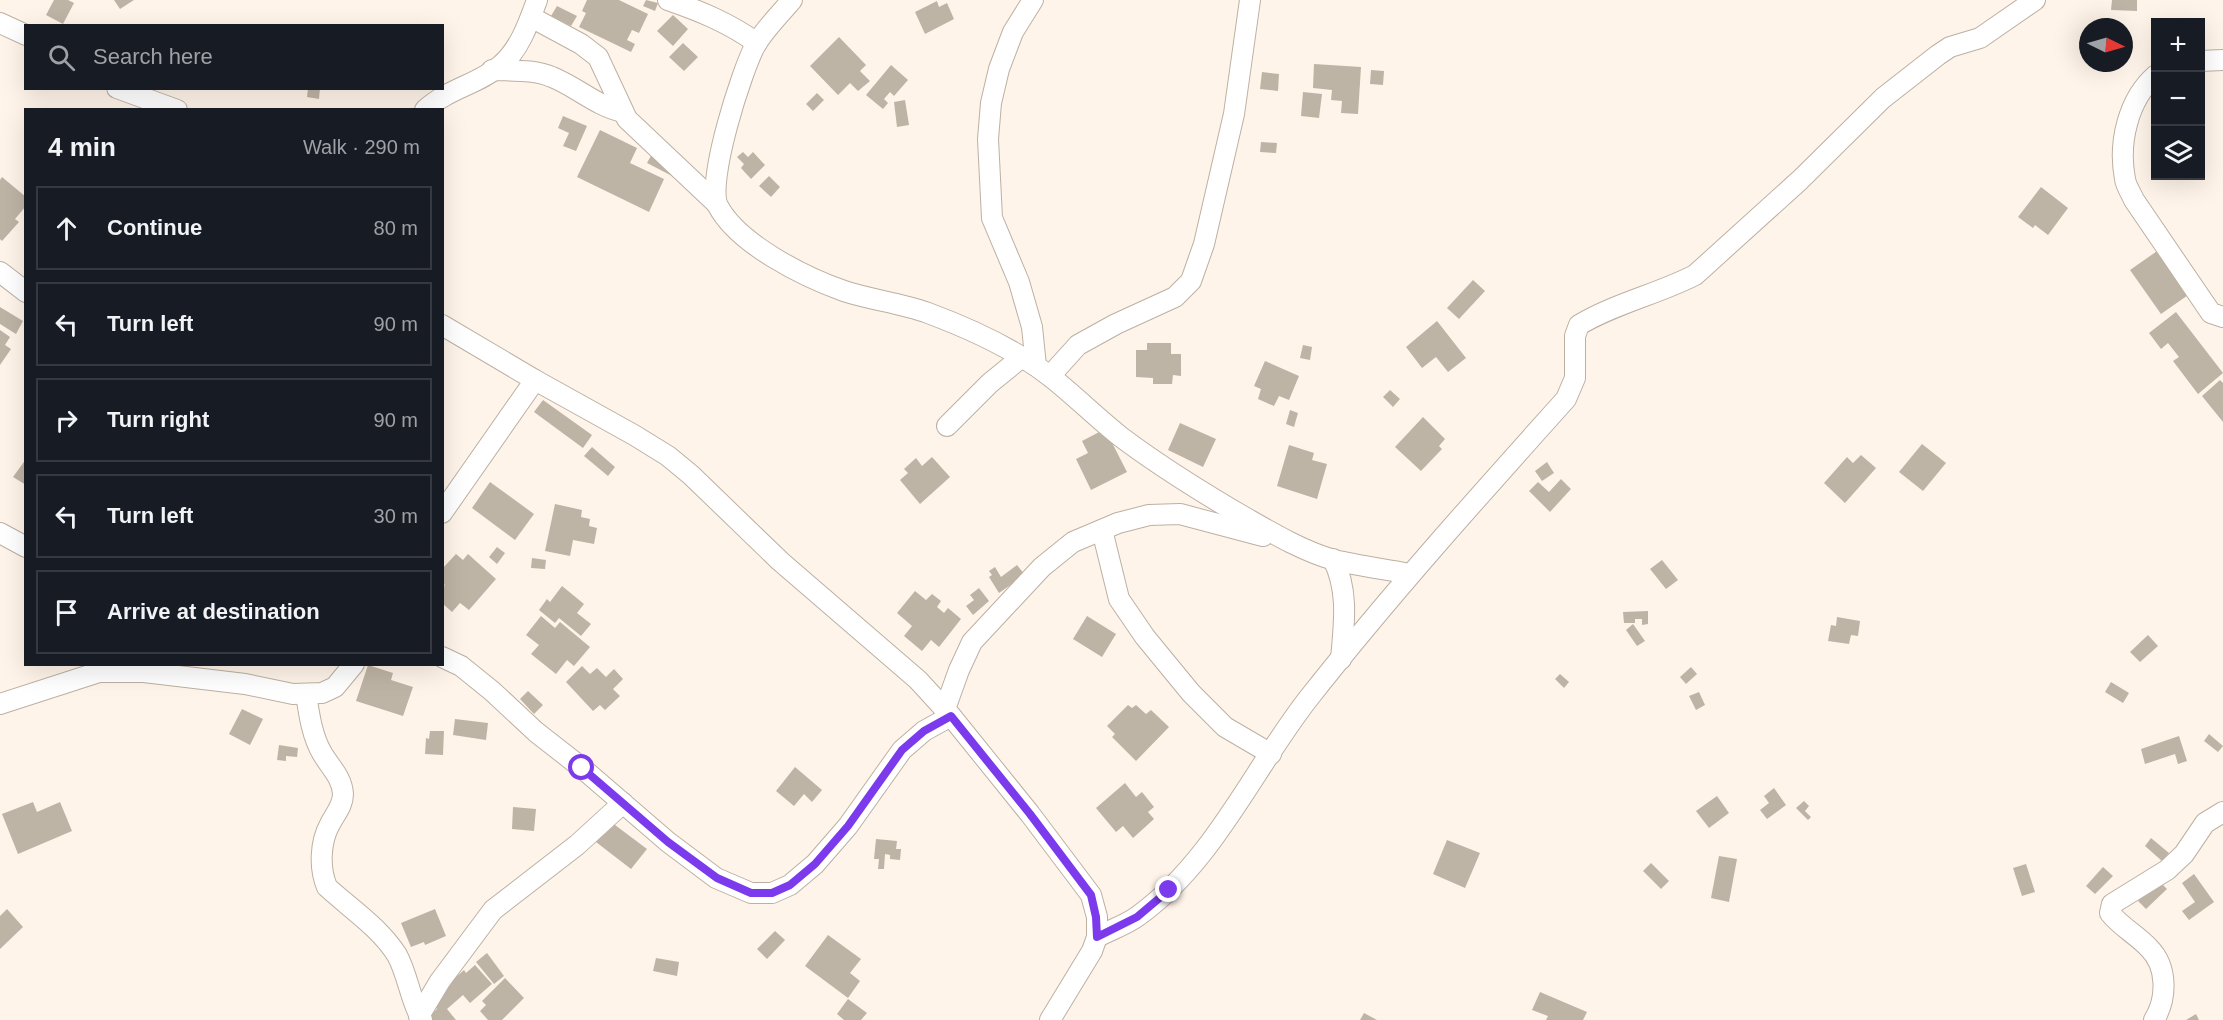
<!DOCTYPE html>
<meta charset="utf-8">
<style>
:root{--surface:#171b24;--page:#242831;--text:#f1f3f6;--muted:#9ea1a6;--line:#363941}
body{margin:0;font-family:Arial,sans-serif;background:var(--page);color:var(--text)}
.controls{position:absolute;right:18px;top:18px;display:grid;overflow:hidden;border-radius:0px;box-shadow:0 6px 24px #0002}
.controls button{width:54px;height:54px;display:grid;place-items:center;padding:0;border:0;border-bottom:2px solid var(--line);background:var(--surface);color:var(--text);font:30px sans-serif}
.compass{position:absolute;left:2079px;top:18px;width:54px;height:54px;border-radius:50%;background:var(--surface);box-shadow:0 6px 24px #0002;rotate:95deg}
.stop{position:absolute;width:18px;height:18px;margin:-14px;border:4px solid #7c3aed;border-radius:50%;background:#fff}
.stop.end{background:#7c3aed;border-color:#fff;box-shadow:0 2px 6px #0008}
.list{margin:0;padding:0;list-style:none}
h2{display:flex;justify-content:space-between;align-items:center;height:78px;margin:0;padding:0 24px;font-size:26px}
h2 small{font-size:20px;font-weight:400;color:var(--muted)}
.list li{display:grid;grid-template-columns:39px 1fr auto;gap:18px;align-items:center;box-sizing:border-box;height:84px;margin:0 12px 12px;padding:0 12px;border:2px solid var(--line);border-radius:0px}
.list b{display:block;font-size:22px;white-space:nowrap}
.list em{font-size:20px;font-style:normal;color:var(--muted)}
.icon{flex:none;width:33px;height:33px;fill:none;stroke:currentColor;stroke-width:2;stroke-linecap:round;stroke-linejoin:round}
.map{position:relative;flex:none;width:2223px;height:1020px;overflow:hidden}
.search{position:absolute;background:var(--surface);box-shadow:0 6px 24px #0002;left:24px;top:24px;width:420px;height:66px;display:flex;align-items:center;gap:15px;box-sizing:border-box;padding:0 21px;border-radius:0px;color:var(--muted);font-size:22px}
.panel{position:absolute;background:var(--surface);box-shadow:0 6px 24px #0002;left:24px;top:108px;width:420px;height:558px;border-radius:0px}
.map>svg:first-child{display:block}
</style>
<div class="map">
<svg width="2223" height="1020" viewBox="0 0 2223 1020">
<rect width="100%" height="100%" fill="#fff4e9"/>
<g fill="#beb4a5">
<path d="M54 0H68L74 3 63 24 46 15Z"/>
<path d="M114 0H134L120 9Z"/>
<path d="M587 0H619L648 14 639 33 632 30 627 40 635 44 631 52 579 27 586 13 582 11Z"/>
<path d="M646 0 658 3 655 11 643 6Z"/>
<path d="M2112 0H2137V11L2111 10Z"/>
<path d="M937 1 939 7 947 3 954 19 925 34 915 12Z"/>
<path d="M557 6 577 16 571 26 551 16Z"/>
<path d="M673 15 688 29 673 46 657 31Z"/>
<path d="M839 37 866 65 860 71 870 81 858 91 850 83 838 95 810 66Z"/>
<path d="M683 43 698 57 684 71 669 57Z"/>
<path d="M1314 64 1361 67 1358 114 1341 113 1342 101 1331 100 1332 90 1313 88Z"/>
<path d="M891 65 908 80 894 96 890 92 884 99 888 103 883 109 866 95Z"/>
<path d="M1371 70 1384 71 1383 85 1370 84Z"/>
<path d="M1262 72 1279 74 1278 91 1260 89Z"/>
<path d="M308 88H320L319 99 307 97Z"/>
<path d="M1303 92 1322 94 1319 118 1301 116Z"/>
<path d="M817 93 824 100 813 111 806 104Z"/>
<path d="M905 100 909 125 897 127 894 102Z"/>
<path d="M563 116 587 126 576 151 563 146 569 133 558 128Z"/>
<path d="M600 130 637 148 630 163 664 179 649 212 577 177Z"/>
<path d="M1261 142 1277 143 1276 153 1260 152Z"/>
<path d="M653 152 676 178 647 163Z"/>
<path d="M743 152 748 157 753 152 765 165 751 179 741 168 744 164 737 157Z"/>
<path d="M769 176 780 187 771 197 759 186Z"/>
<path d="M2 177 26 197V206L15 219 19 222 2 241 0 239V180Z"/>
<path d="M2041 187 2068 208 2048 235 2035 225 2033 228 2018 217Z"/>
<path d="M2160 249 2191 293 2161 314 2130 270Z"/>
<path d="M1473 280 1485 291 1459 319 1447 308Z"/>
<path d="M0 307 23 321 16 334 0 324Z"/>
<path d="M2176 312 2223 373 2198 394 2173 361 2179 357 2168 343 2161 349 2149 333Z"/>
<path d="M1437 321 1466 358 1448 372 1436 357 1422 368 1406 347Z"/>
<path d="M0 330 10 337 5 345 11 349 0 365Z"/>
<path d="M1147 343H1171V354H1181V376L1173 375 1172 384H1153V378L1136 377V350H1147Z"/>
<path d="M1303 345 1312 347 1310 360 1300 358Z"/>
<path d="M1265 361 1299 376 1289 400 1279 396 1274 406 1258 399 1261 389 1254 386Z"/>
<path d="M2220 380 2223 383V422L2202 396Z"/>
<path d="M1390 390 1400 399 1393 407 1383 397Z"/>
<path d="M543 400 592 435 583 448 534 412Z"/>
<path d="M1290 410 1298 413 1294 427 1286 424Z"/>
<path d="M1423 417 1445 439 1439 446 1442 449 1421 471 1395 447Z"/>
<path d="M1180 423 1216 439 1203 467 1168 450Z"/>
<path d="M1105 429 1127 472 1091 490 1076 459 1088 453 1082 441Z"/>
<path d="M1922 444 1946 463 1923 491 1899 472Z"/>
<path d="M1289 445 1314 453 1312 460 1327 464 1317 499 1277 486Z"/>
<path d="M592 447 615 467 608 476 584 456Z"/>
<path d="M1861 455 1876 468 1845 503 1824 483 1847 457 1853 463Z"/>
<path d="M932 457 950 477 920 504 900 480 908 473 904 469 916 458 922 466Z"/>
<path d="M26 459V485L13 477Z"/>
<path d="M1547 462 1554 473 1542 481 1535 471Z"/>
<path d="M1561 479 1571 489 1550 512 1529 491 1538 482 1549 492Z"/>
<path d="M490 482 534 514 515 540 472 508Z"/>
<path d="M555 504 582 510 581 517 590 519 589 526 597 528 594 544 573 540 570 556 545 551Z"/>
<path d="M497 547 505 553 497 564 489 557Z"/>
<path d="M456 554 463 560 468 554 496 579 469 610 460 603 452 612 442 603V588L445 585 442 583V569Z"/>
<path d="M532 558 546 560 545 569 531 568Z"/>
<path d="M1662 560 1678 580 1666 589 1650 569Z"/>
<path d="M1017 565 1025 575 999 593 989 577 992 575 989 571 995 567 1001 577Z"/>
<path d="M562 586 584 604 577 613 591 624 581 636 559 618 555 623 539 610 547 599 550 602Z"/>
<path d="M979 588 989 601 973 615 966 606 974 600 970 595Z"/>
<path d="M915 591 926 600 932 594 941 601 937 607 944 613 948 608 961 619 939 647 931 640 922 651 904 636 912 626 897 613Z"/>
<path d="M1648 611V624L1642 625V619H1635V623H1624L1623 612Z"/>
<path d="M541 616 555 628 560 622 590 647 574 666 567 660 556 674 531 654 539 645 526 635Z"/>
<path d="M1087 616 1116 634 1102 657 1073 639Z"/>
<path d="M1837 617 1860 621 1858 636 1851 635 1849 644 1828 641 1831 625 1836 626Z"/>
<path d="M1633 624 1645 641 1637 646 1626 630Z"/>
<path d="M2148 635 2158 646 2140 662 2130 652Z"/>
<path d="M368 665 393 673 391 680 413 687 403 716 356 701Z"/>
<path d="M582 666 590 674 597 668 606 677 614 669 623 679 613 689 620 696 605 710 600 705 593 711 566 682Z"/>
<path d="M1691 667 1697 674 1686 684 1680 677Z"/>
<path d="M1560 674 1569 682 1564 688 1555 679Z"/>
<path d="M2111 682 2129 693 2123 703 2105 692Z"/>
<path d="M528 691 543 705 534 714 520 699Z"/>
<path d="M1699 692 1705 705 1696 710 1689 696Z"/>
<path d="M1128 705 1132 708 1136 705 1146 714 1151 710 1169 727 1136 761 1112 737 1115 734 1107 726Z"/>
<path d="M242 709 263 719 250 745 229 734Z"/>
<path d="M455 719 488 723 486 740 453 735Z"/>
<path d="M430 731H444L443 755 425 754 426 738 429 739Z"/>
<path d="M2209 734 2223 746 2218 752 2204 741Z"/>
<path d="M2179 736 2187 761 2178 764 2175 754 2145 764 2141 749Z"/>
<path d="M279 745 298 748 297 757 286 756V761L277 760Z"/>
<path d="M795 767 822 790 812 802 804 794 794 806 776 791Z"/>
<path d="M1125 783 1136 797 1142 792 1154 807 1148 812 1154 819 1133 838 1123 826 1116 832 1096 808Z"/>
<path d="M1774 788 1786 805 1767 819 1760 810 1769 803 1764 796Z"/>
<path d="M1717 796 1729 813 1709 828 1696 811Z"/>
<path d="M1804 801 1809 806 1805 811 1811 817 1808 820 1796 808Z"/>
<path d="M33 802 37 812 60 802 72 831 18 854 2 814Z"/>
<path d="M513 807 536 809 534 831 512 829Z"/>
<path d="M611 822 647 849 631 869 596 842Z"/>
<path d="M2151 838 2169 853 2162 861 2145 846Z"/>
<path d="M876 839 897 841 896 849H901L900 860 890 859V855L885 854 884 869H878L879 859H874Z"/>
<path d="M1447 840 1480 853 1465 888 1433 874Z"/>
<path d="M1719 856 1737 859 1729 902 1711 898Z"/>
<path d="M1651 863 1669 881 1661 889 1643 871Z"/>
<path d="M2026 864 2035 892 2022 896 2013 868Z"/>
<path d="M2103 867 2113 876 2095 894 2086 886Z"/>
<path d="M2194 874 2214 902 2189 920 2182 911 2195 902 2182 883Z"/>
<path d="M2159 881 2167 889 2146 909 2138 901Z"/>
<path d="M7 909 23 927 0 949V916Z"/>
<path d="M435 909 446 936 425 945 424 942 411 947 401 923Z"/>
<path d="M775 931 785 940 767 959 757 949Z"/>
<path d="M828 935 861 959 850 973 860 981 848 998 805 966Z"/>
<path d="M487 953 504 976 494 984 476 962Z"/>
<path d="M656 958 679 962 677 976 653 971Z"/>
<path d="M475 965 492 984 470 1003 463 995 447 1009 456 1020H433L429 1016 437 1009 430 1000 464 970 466 973Z"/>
<path d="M505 978 524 998 502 1020H488L480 1011 486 1005 482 1001Z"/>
<path d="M1540 992 1587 1012 1583 1020H1546L1548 1016 1532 1010Z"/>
<path d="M848 999 867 1013 861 1020H844L837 1014Z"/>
<path d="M1364 1013 1377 1020H1360Z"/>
<path d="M2196 1014 2199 1020H2186Z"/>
</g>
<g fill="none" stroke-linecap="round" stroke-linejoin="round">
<defs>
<g id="street">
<path d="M668 0C700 11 729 23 757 43"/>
<path d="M792 0C780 14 766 28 756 44 742 69 706 182 718 206 738 244 804 277 844 291 871 300 901 303 928 313 971 329 1015 349 1051 377 1075 396 1097 418 1121 437 1161 467 1203 493 1246 518 1274 534 1303 551 1334 560 1359 566 1385 569 1410 574"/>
<path d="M1033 0 1013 32 999 69 991 103 988 139 992 218 1019 282 1032 327 1036 366"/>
<path d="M531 17 581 44 598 57 627 119 716 203"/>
<path d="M0 23 26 35"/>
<path d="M2200 61 2223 60"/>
<path d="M492 70C512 71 534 69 552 77 577 87 596 106 623 112"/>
<path d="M2156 75C2128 99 2118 143 2125 179 2126 186 2131 193 2134 200L2211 313 2223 317"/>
<path d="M117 88 177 110"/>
<path d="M425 110C447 89 479 84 501 65 520 49 529 22 537 0"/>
<path d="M0 272 26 292"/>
<path d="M442 325 535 380 634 435 668 456 691 475 780 561 918 680 951 716 1030 814 1091 895 1097 917V937L1092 951 1050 1020"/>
<path d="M1050 376 1078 345 1116 324 1175 297 1191 281 1204 244 1234 114 1250 0"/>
<path d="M947 426 990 383 1022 357"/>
<path d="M442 513 535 380"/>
<path d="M1102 530 1119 599 1145 637 1191 693 1225 727 1271 754"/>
<path d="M0 533 26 547"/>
<path d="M1333 559C1349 591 1344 624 1341 659"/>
<path d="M442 657 461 666 492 691 536 732 582 768 668 842 716 878 751 893H772L790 885 815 864 848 826 902 750 924 731 951 716"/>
<path d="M306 694C309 714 312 736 322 753 330 767 342 777 343 794 343 806 335 814 330 824 320 842 319 868 327 887 351 909 379 927 397 955 408 975 411 1003 422 1020"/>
<path d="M0 704 99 672H144L245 684 293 694 322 693 335 687 354 664"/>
<path d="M945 709 959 670 972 642 1042 567 1073 542 1118 523 1149 515 1180 514 1263 536"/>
<path d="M1097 937C1110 930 1126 925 1138 916 1214 861 1252 771 1308 699 1390 595 1478 497 1566 399L1575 378V336L1579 325C1616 303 1658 294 1695 275L1800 180 1883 98 1938 55 1950 47 1980 38 2035 0"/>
<path d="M419 1016 440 981 493 910 577 845 623 803"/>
<path d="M2154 1020C2167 999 2168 967 2149 948 2137 935 2121 927 2110 913L2112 904 2167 870 2184 854 2205 823 2223 812"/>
</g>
</defs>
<use href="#street" stroke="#bcb0a3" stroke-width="22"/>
<use href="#street" stroke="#fff" stroke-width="20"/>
</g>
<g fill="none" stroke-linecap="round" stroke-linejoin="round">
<path stroke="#7c3aed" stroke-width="8" d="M582 768 668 842 717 878 751 893H772L790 885 815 864 848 826 902 750 924 731 951 716 1030 814 1091 895 1096 917 1097 937 1137 917 1169 890"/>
</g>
</svg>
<div class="controls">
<button>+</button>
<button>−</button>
<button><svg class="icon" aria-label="layers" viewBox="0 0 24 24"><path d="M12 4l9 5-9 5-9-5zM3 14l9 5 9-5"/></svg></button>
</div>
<svg class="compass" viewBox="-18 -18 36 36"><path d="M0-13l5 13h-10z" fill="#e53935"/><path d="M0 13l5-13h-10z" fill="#9ea1a6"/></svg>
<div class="stop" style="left:582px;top:768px"></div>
<div class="stop end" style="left:1169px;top:890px"></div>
<div class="search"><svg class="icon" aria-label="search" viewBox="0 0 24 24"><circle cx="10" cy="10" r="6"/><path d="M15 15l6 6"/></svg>Search here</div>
<section class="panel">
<h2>4 min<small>Walk · 290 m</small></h2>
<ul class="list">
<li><svg class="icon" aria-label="ahead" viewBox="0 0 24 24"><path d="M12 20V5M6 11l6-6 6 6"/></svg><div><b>Continue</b></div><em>80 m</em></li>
<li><svg class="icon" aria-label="left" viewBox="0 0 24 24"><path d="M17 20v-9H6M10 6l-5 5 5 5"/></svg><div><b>Turn left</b></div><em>90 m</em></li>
<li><svg class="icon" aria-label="right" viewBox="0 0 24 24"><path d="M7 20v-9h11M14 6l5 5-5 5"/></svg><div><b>Turn right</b></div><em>90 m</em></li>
<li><svg class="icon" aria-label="left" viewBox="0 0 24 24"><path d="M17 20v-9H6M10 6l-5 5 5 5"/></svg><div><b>Turn left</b></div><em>30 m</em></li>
<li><svg class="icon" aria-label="arrive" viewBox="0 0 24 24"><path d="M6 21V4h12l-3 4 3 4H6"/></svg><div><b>Arrive at destination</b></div></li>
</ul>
</section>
</div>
